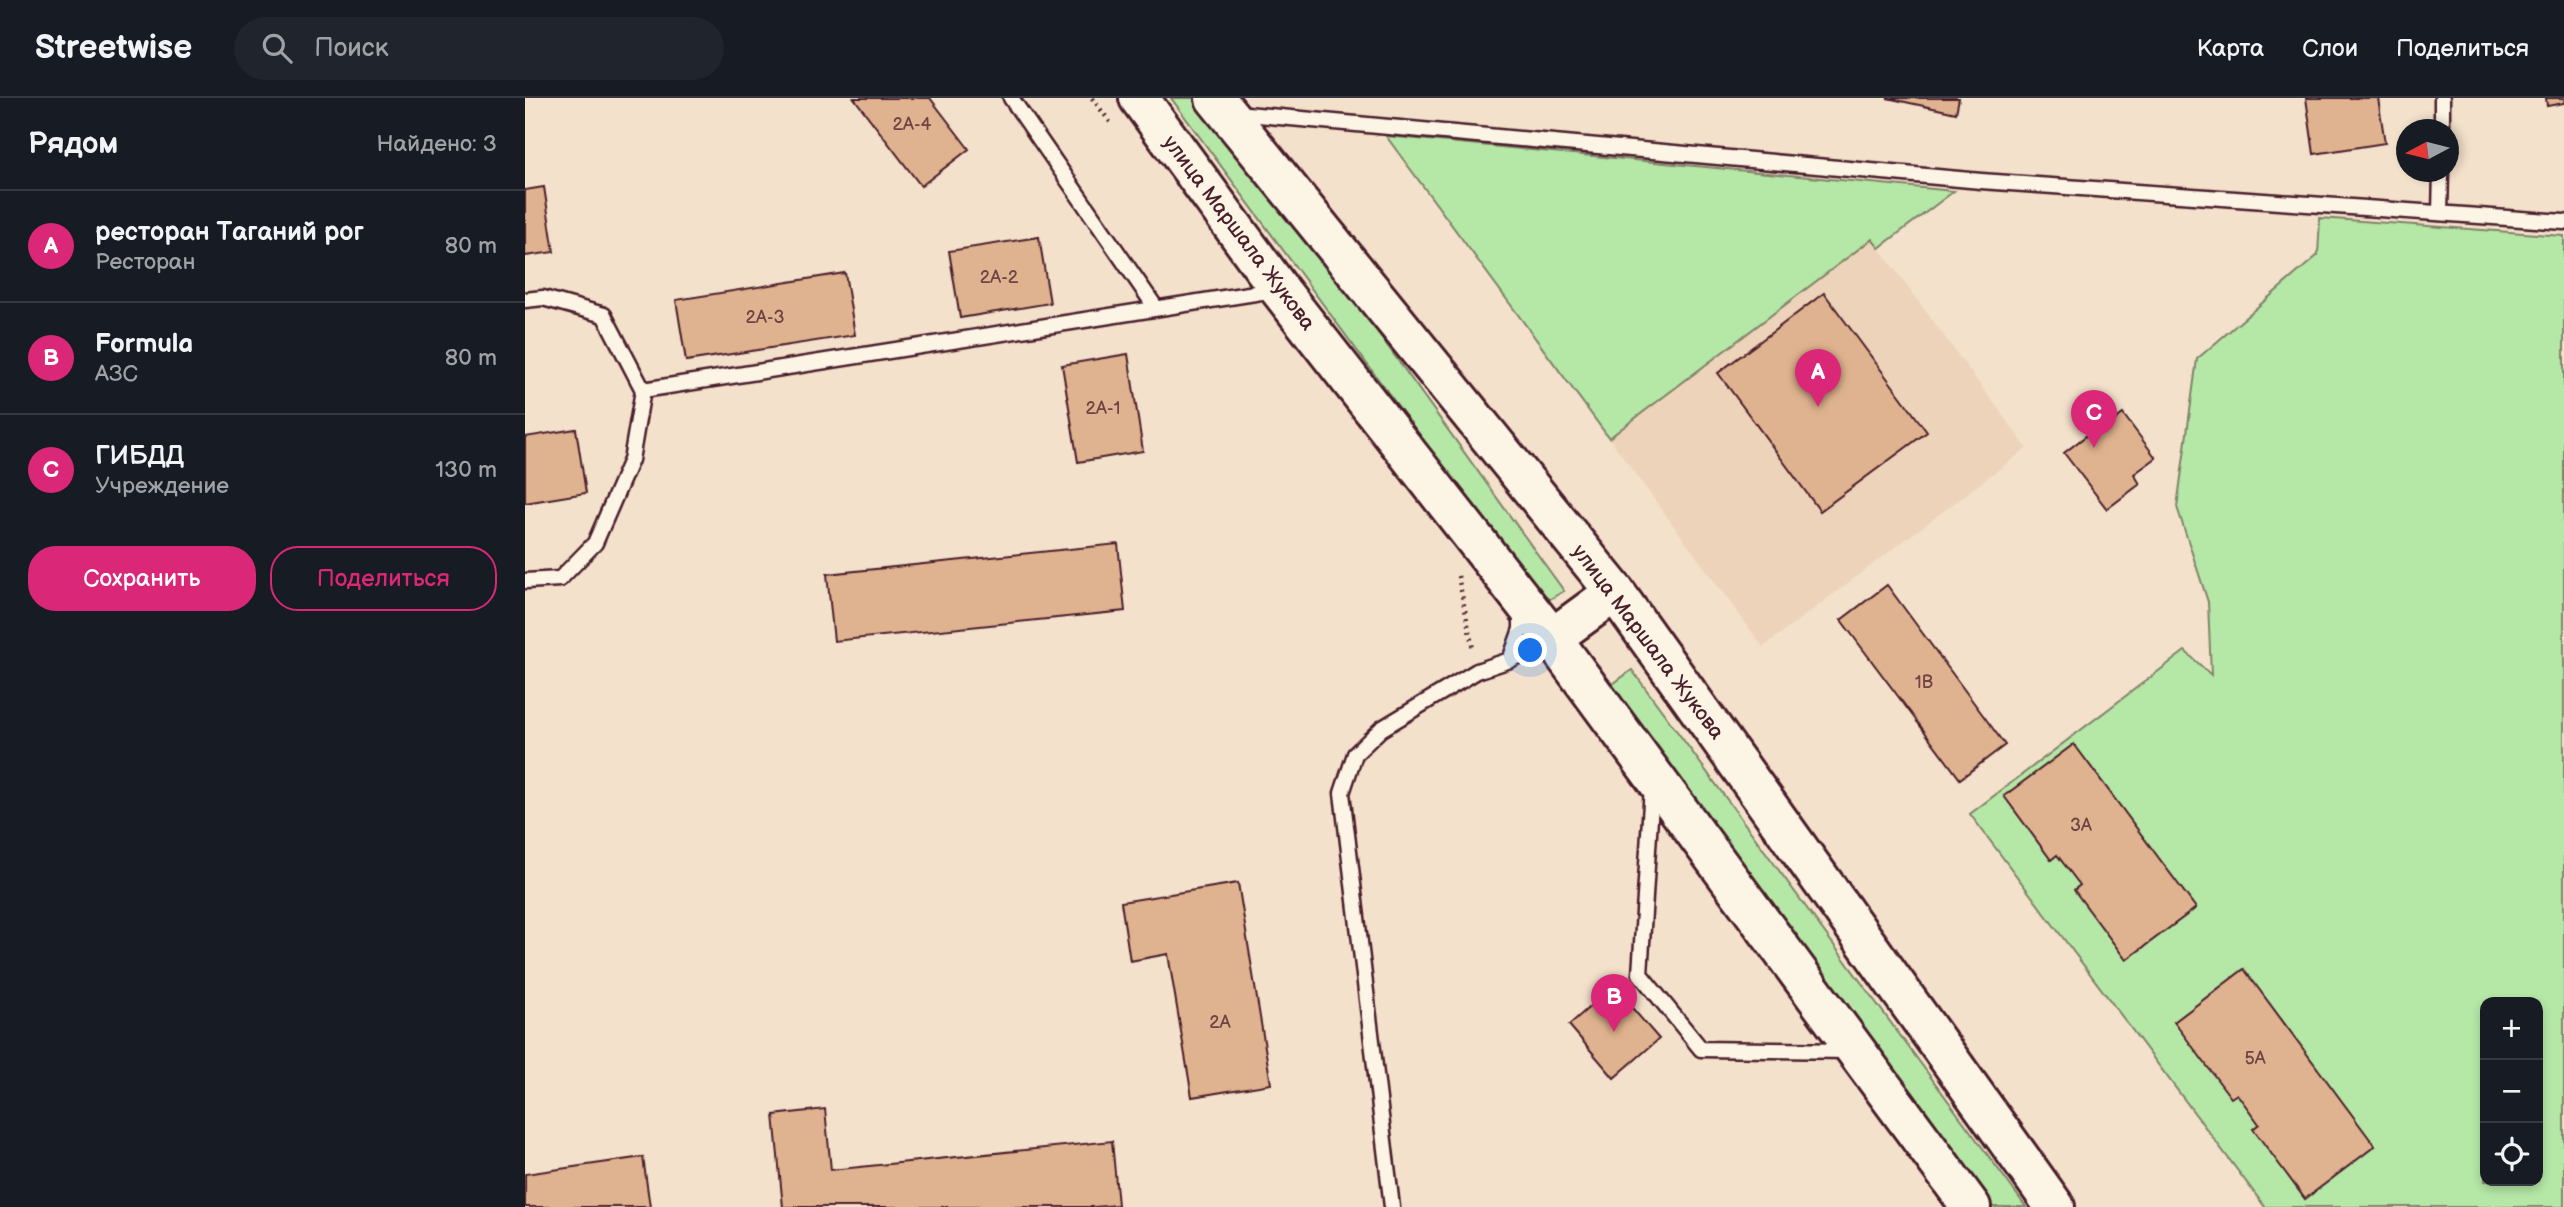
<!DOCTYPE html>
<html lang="ru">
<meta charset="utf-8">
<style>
:root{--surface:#171b24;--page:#20242c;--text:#f1f3f6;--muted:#9ea1a6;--line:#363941;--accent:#db2777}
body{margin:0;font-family:"Balsamiq Sans",sans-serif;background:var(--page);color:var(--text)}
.controls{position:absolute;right:21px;bottom:21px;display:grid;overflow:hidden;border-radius:14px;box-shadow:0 4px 10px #0003}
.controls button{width:63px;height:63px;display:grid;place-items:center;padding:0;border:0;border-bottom:2px solid var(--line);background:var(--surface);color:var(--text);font:35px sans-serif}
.compass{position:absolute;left:1871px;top:21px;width:63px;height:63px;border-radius:50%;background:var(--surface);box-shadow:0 4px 10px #0003;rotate:263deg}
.you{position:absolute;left:1006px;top:553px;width:24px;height:24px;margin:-18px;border:5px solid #fff;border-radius:50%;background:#1a73e8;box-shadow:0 0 0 10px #1a73e833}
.badge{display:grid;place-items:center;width:46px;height:46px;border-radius:50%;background:var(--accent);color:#fff;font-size:23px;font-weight:700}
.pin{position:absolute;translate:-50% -58px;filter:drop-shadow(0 2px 4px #0008)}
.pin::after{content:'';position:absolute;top:37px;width:24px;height:21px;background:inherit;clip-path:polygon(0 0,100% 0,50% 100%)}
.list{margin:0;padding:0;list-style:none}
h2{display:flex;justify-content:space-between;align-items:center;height:91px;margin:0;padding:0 28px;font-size:30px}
h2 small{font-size:23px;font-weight:400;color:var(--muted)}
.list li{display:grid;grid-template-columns:46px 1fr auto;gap:21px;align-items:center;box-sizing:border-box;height:112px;padding:0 28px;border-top:2px solid var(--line)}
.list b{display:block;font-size:26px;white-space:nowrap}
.list p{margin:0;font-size:23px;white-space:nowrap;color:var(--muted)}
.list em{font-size:23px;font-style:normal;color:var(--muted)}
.actions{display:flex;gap:14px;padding:21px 28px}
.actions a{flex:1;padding:16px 0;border:2px solid var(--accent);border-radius:28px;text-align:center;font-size:24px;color:var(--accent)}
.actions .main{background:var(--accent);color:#fff}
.icon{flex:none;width:38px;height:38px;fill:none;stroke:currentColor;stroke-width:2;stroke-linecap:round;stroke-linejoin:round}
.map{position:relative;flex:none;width:2039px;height:1109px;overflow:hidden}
header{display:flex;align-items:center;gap:42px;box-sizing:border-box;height:98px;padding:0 35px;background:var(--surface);border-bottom:2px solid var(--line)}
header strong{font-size:33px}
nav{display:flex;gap:38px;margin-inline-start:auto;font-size:24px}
.search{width:490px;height:63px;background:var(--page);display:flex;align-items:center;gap:18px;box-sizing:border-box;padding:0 24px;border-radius:38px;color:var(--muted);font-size:26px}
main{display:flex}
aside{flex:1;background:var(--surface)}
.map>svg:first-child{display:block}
</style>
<header>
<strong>Streetwise</strong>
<div class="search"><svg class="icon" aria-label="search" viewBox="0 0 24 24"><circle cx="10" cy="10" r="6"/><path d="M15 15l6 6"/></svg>Поиск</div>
<nav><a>Карта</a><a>Слои</a><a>Поделиться</a></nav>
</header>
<main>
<aside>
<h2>Рядом<small>Найдено: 3</small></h2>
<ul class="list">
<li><span class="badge">A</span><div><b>ресторан Таганий рог</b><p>Ресторан</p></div><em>80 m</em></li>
<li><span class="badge">B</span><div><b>Formula</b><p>АЗС</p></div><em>80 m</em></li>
<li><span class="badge">C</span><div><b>ГИБДД</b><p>Учреждение</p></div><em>130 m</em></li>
</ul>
<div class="actions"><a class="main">Сохранить</a><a>Поделиться</a></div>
</aside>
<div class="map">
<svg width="2039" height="1109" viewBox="0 0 2039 1109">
<rect width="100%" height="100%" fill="#f3e1cb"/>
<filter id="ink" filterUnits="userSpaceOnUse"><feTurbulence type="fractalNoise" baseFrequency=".0143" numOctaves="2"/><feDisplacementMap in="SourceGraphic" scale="14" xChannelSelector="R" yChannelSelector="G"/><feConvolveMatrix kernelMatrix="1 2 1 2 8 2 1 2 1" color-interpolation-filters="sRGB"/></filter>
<g filter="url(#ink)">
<path fill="#edd3b9" d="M1347 141 1502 350 1238 549 1084 340Z"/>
<g fill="#b5e7a7" stroke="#808369" stroke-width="2" fill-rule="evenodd">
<path d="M646 0H684L1039 493 1018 505Z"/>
<path d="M861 38 1429 93 1354 150 1347 141 1084 340Z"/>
<path d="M1795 120 2039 138V1109H1740L1445 716 1660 553 1686 577 1683 504 1652 409 1672 261 1793 157ZM1960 904H2013V1083H1960Z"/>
<path d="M1107 572 1501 1109H1460L1081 591Z"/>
</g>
<g fill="#dfb38f" stroke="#4a1f2b" stroke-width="2">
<path d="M329 0H405L444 51 396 88Z"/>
<path d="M1362 0H1434L1431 15Z"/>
<path d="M1781 0H1853L1860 45 1789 56Z"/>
<path d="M2021 0H2039V5L2022 8Z"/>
<path d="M19 89 29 154 0 158V92Z"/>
<path d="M514 139 525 205 435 220 424 153Z"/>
<path d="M320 175 330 237 161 263 151 202Z"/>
<path d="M1299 195 1402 334 1295 413 1193 275Z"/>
<path d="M603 256 618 353 553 364 537 267Z"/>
<path d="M1598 316 1631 360 1609 376 1615 386 1582 411 1539 355 1575 327 1578 331Z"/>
<path d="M51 331 61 395 0 405V339Z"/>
<path d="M593 446 600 513 309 543 302 476Z"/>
<path d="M1362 487 1480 647 1435 681 1316 522Z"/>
<path d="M1549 646 1671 810 1601 862 1549 792 1555 787 1532 757 1526 762 1479 698Z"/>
<path d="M713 785 746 986 667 999 643 856 605 863 596 804Z"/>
<path d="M1719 871 1850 1048 1780 1101 1728 1031 1734 1026 1712 996 1706 1000 1649 924Z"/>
<path d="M1088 888 1134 941 1089 980 1044 927Z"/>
<path d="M300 1011 306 1072 587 1043 593 1107 569 1109H258L249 1017Z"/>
<path d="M118 1059 125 1109H0V1076Z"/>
</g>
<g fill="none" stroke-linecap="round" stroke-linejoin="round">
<defs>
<g id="service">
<path d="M486 0 631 210"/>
<path d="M711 15 1456 83 2039 124"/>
<path d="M1917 32V0"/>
<path d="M1915 115 1916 74"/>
<path d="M0 202 18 200 79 217 118 292 106 362 70 445 35 481 0 483"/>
<path d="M118 292 749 192"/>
<path d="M985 562 996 531V513"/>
<path d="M1127 689 1115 876 1176 951 1326 953"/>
<path d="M867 1109 817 695 830 656 856 631 952 573 985 562 1027 541"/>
</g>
<g id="secondary">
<path d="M614 0 754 191 1027 540 1446 1109"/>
<path d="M690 0 1090 494 1530 1109"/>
<path d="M1027 540 1090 494"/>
</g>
</defs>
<use href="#service" stroke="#4a1f2b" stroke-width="19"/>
<use href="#secondary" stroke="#4a1f2b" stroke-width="44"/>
<g stroke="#4a1f2b" stroke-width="4.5" stroke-dasharray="2 5" stroke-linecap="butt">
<path d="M567 0 585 24"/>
<path d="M933 478 948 551"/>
</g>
<use href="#service" stroke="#fcf5e5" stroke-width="14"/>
<use href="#secondary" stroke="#fcf5e5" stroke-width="38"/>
</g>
</g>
<g text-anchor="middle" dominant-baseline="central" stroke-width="6" stroke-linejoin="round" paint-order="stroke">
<g font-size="18" fill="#6f4444">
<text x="387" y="26">2А-4</text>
<text x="474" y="179">2А-2</text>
<text x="240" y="219">2А-3</text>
<text x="578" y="310">2А-1</text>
<text x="1399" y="584">1В</text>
<text x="1556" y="727">3А</text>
<text x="695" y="924">2А</text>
<text x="1730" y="960">5А</text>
</g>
<g font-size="21" fill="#4a1f2b" stroke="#fcf5e5">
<text transform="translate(714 135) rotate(53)">улица Маршала Жукова</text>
<text transform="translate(1123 544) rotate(53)">улица Маршала Жукова</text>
</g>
</g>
</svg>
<div class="controls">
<button>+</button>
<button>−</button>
<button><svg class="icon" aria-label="locate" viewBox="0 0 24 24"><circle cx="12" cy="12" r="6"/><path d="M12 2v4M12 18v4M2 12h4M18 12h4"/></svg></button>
</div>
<svg class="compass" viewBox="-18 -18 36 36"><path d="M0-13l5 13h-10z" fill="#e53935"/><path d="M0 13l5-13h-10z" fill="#9ea1a6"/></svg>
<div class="you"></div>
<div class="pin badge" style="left:1293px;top:309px">A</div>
<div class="pin badge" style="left:1089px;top:934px">B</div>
<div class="pin badge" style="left:1569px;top:350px">C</div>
</div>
</main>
